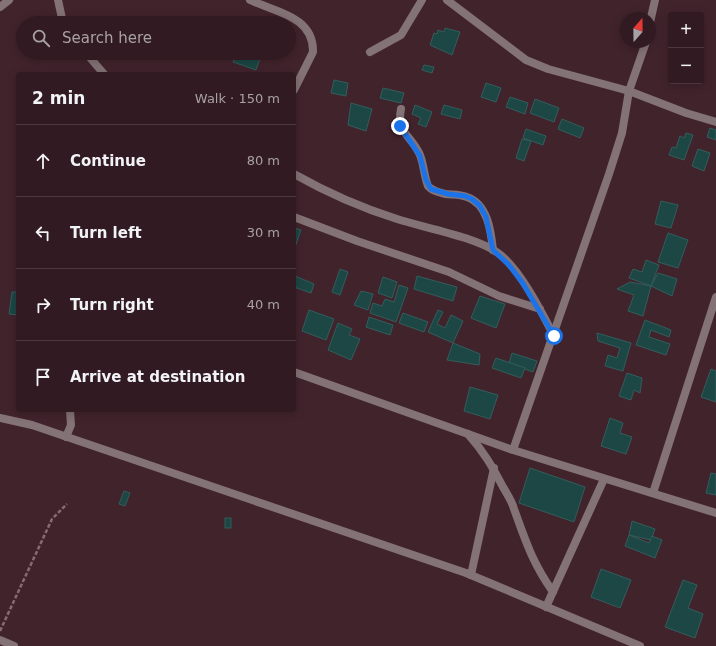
<!DOCTYPE html>
<meta charset="utf-8">
<style>
:root{--surface:#311a21;--page:#3d272e;--text:#f1f3f6;--muted:#a8a1a5;--line:#4c383f}
body{margin:0;font-family:"DejaVu Sans",sans-serif;background:var(--page);color:var(--text)}
.controls{position:absolute;right:12px;top:12px;display:grid;overflow:hidden;border-radius:4px;box-shadow:0 2px 10px #0003}
.controls button{width:36px;height:36px;display:grid;place-items:center;padding:0;border:0;border-bottom:1px solid var(--line);background:var(--surface);color:var(--text);font:20px sans-serif}
.compass{position:absolute;left:620px;top:12px;width:36px;height:36px;border-radius:50%;background:var(--surface);box-shadow:0 2px 10px #0003;rotate:20deg}
.stop{position:absolute;width:12px;height:12px;margin:-9px;border:3px solid #1a73e8;border-radius:50%;background:#fff}
.stop.end{background:#1a73e8;border-color:#fff;box-shadow:0 1px 4px #0008}
.list{margin:0;padding:0;list-style:none}
h2{display:flex;justify-content:space-between;align-items:center;height:52px;margin:0;padding:0 16px;font-size:17px}
h2 small{font-size:13px;font-weight:400;color:var(--muted)}
.list li{display:grid;grid-template-columns:26px 1fr auto;gap:12px;align-items:center;box-sizing:border-box;height:72px;padding:0 16px;border-top:1px solid var(--line)}
.list b{display:block;font-size:15px;white-space:nowrap}
.list em{font-size:13px;font-style:normal;color:var(--muted)}
.icon{flex:none;width:22px;height:22px;fill:none;stroke:currentColor;stroke-width:2;stroke-linecap:round;stroke-linejoin:round}
.map{position:relative;flex:none;width:716px;height:646px;overflow:hidden}
.search{position:absolute;background:var(--surface);box-shadow:0 2px 10px #0003;left:16px;top:16px;width:280px;height:44px;display:flex;align-items:center;gap:10px;box-sizing:border-box;padding:0 14px;border-radius:22px;color:var(--muted);font-size:15px}
.panel{position:absolute;background:var(--surface);box-shadow:0 2px 10px #0003;left:16px;top:72px;width:280px;height:340px;border-radius:4px}
.map>svg:first-child{display:block}
</style>
<div class="map">
<svg width="716" height="646" viewBox="0 0 716 646">
<rect width="100%" height="100%" fill="#41232c"/>
<g fill="#1c4745" stroke="#335d5b">
<path d="M445 28 460 32 452 55 430 45 434 33 437 34 438 30 444 32Z"/>
<path d="M236 53H262L256 70 233 62Z"/>
<path d="M424 65 434 67 432 73 422 70Z"/>
<path d="M334 80 348 83 346 96 331 93Z"/>
<path d="M486 83 501 88 496 102 481 97Z"/>
<path d="M383 88 404 93 401 103 380 98Z"/>
<path d="M510 97 528 103 525 114 506 107Z"/>
<path d="M535 99 559 108 554 122 530 113Z"/>
<path d="M351 103 372 109 366 131 348 125Z"/>
<path d="M415 105 432 112 426 127 418 124 421 118 412 114Z"/>
<path d="M444 105 462 110 460 119 441 114Z"/>
<path d="M562 119 584 128 580 138 558 129Z"/>
<path d="M710 128 716 130V140L707 137Z"/>
<path d="M526 129 546 136 543 145 523 138Z"/>
<path d="M686 133 693 135 684 160 669 155 672 147 676 148 680 136 684 138Z"/>
<path d="M522 139 531 141 524 161 516 158Z"/>
<path d="M698 149 710 153 704 171 692 166Z"/>
<path d="M661 201 678 205 671 228 655 224Z"/>
<path d="M294 228 301 230 294 250Z"/>
<path d="M668 233 688 240 678 268 658 262Z"/>
<path d="M646 260 659 265 651 286 629 278 633 269 642 272Z"/>
<path d="M340 269 348 272 340 295 332 292Z"/>
<path d="M658 273 677 279 672 296 651 286Z"/>
<path d="M295 276 314 284 311 293 294 287Z"/>
<path d="M417 276 457 287 453 301 414 289Z"/>
<path d="M383 277 397 282 392 298 378 293Z"/>
<path d="M630 282 651 286 643 316 628 311 634 295 617 289Z"/>
<path d="M399 285 408 288 396 322 370 313 373 303 382 306 385 299 394 302Z"/>
<path d="M361 291 373 294 368 310 354 305Z"/>
<path d="M12 292H18V315L9 314Z"/>
<path d="M480 296 505 304 496 328 471 318Z"/>
<path d="M309 310 334 319 326 340 302 331Z"/>
<path d="M438 310 443 312 437 324 445 328 451 315 463 321 453 343 428 332Z"/>
<path d="M403 313 428 322 424 332 399 323Z"/>
<path d="M369 317 393 325 390 335 366 327Z"/>
<path d="M645 320 671 330 669 337 651 330 649 337 670 344 666 355 636 345Z"/>
<path d="M338 323 352 329 349 335 360 339 351 360 328 350Z"/>
<path d="M597 333 631 343 623 371 605 366 608 355 617 358 620 348 598 341Z"/>
<path d="M453 343 480 354 479 365 447 360Z"/>
<path d="M512 353 537 361 533 372 509 363Z"/>
<path d="M496 358 525 368 521 378 492 368Z"/>
<path d="M711 369 716 371V402L701 397Z"/>
<path d="M627 373 642 378 640 393 634 390 631 400 619 396Z"/>
<path d="M470 387 498 395 490 419 464 411Z"/>
<path d="M610 418 623 423 620 433 632 437 626 454 601 446Z"/>
<path d="M530 468 585 487 574 522 519 503Z"/>
<path d="M711 473 716 474V495L706 493Z"/>
<path d="M124 491 130 493 125 506 119 504Z"/>
<rect x="225" y="518" width="6" height="10"/>
<path d="M632 521 655 529 651 540 629 535Z"/>
<path d="M629 535 649 543 652 536 662 540 655 558 625 546Z"/>
<path d="M601 569 631 580 620 608 591 597Z"/>
<path d="M683 580 697 585 688 608 703 614 695 638 665 627Z"/>
</g>
<g fill="none" stroke-linecap="round" stroke-linejoin="round">
<path stroke="#866b73" stroke-width="2.5" stroke-dasharray="4 2" stroke-linecap="butt" d="M0 631 52 519 67 504"/>
<g stroke="#837276" stroke-width="8">
<path d="M58 0 63 23"/>
<path d="M250 0C275 12 314 16 313 52L294 90"/>
<path d="M447 0 526 60 548 69 629 91 686 113 716 122"/>
<path d="M650 22 655 0"/>
<path d="M370 52 401 35 422 0"/>
<path d="M86 53 104 74"/>
<path d="M401 109C396 133 412 136 420 155 424 165 424 176 428 186 432 191 438 192 445 194 452 195 459 194 467 197 488 204 491 232 493 250"/>
<path d="M294 174C326 192 362 208 397 219 425 228 476 237 498 253 520 269 541 311 554 336"/>
<path d="M294 217 357 241 449 272 499 296 540 309"/>
<path d="M294 372 513 450 716 513"/>
<path d="M468 434C484 452 492 466 503 487 507 494 512 501 514 509 526 542 532 562 553 592"/>
<path d="M66 437 71 425 70 410"/>
<path d="M513 450 609 174 622 133 629 91 646 42"/>
<path d="M653 493 716 297"/>
<path d="M471 575 494 468"/>
<path d="M546 607 604 479"/>
<path d="M0 640 14 646"/>
</g>
<g stroke="#837276" stroke-width="8">
<path d="M0 7 9 0"/>
<path d="M0 418 32 425 466 573 640 646"/>
</g>
</g>
<g fill="none" stroke-linecap="round" stroke-linejoin="round">
<path stroke="#1a73e8" stroke-width="5" d="M400 126 420 156 426 180 431 189 448 194 465 196 472 199 480 206 486 217 493 250 509 265 522 282 554 336"/>
</g>
</svg>
<div class="controls">
<button>+</button>
<button>−</button>
</div>
<svg class="compass" viewBox="-18 -18 36 36"><path d="M0-13l5 13h-10z" fill="#e53935"/><path d="M0 13l5-13h-10z" fill="#a8a1a5"/></svg>
<div class="stop" style="left:554px;top:336px"></div>
<div class="stop end" style="left:400px;top:126px"></div>
<div class="search"><svg class="icon" aria-label="search" viewBox="0 0 24 24"><circle cx="10" cy="10" r="6"/><path d="M15 15l6 6"/></svg>Search here</div>
<section class="panel">
<h2>2 min<small>Walk · 150 m</small></h2>
<ul class="list">
<li><svg class="icon" aria-label="ahead" viewBox="0 0 24 24"><path d="M12 20V5M6 11l6-6 6 6"/></svg><div><b>Continue</b></div><em>80 m</em></li>
<li><svg class="icon" aria-label="left" viewBox="0 0 24 24"><path d="M17 20v-9H6M10 6l-5 5 5 5"/></svg><div><b>Turn left</b></div><em>30 m</em></li>
<li><svg class="icon" aria-label="right" viewBox="0 0 24 24"><path d="M7 20v-9h11M14 6l5 5-5 5"/></svg><div><b>Turn right</b></div><em>40 m</em></li>
<li><svg class="icon" aria-label="arrive" viewBox="0 0 24 24"><path d="M6 21V4h12l-3 4 3 4H6"/></svg><div><b>Arrive at destination</b></div></li>
</ul>
</section>
</div>
